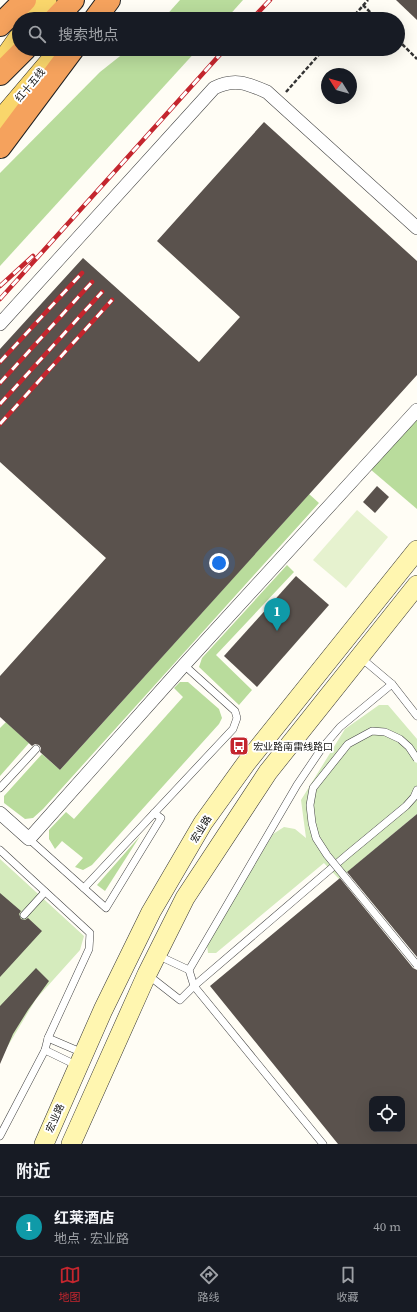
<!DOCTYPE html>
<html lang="zh">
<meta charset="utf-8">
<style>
:root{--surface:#171b24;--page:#20242c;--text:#f1f3f6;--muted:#9ea1a6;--line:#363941;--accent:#c4262e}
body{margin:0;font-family:"Source Serif 4","Noto Sans SC",serif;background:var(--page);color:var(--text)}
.controls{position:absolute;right:12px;bottom:12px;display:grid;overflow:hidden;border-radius:8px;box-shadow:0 4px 16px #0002}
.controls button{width:36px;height:36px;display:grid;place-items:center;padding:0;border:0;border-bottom:1px solid var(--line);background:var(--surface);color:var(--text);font:20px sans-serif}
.compass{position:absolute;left:321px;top:68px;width:36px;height:36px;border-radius:50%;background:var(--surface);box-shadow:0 4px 16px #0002;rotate:307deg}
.you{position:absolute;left:219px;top:563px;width:14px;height:14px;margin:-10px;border:3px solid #fff;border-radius:50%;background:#1a73e8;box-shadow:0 0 0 6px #1a73e833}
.badge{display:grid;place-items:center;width:26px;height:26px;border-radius:50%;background:var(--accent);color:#fff;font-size:13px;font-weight:700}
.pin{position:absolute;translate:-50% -33px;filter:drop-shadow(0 1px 2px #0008)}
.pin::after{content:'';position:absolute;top:21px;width:14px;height:12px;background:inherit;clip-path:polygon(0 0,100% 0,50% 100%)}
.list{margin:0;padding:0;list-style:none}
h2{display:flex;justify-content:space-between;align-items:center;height:52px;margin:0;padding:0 16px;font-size:17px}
h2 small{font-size:13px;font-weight:400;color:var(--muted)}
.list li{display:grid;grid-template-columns:26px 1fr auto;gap:12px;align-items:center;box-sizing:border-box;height:60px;padding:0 16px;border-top:1px solid var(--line)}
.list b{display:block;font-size:15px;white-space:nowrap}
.list p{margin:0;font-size:13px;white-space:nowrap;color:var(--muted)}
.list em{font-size:13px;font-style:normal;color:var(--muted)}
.icon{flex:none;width:22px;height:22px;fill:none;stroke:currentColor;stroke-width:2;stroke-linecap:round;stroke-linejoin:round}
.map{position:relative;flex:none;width:417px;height:1144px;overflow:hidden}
.search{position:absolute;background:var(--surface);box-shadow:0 4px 16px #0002;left:12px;right:12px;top:12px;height:44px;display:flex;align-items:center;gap:10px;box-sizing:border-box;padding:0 14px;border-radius:22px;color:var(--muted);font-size:15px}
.sheet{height:112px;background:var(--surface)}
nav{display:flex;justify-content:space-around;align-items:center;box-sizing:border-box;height:56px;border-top:1px solid var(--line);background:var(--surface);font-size:11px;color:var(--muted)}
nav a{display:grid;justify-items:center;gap:2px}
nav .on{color:var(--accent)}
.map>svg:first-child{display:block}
</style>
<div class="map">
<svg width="417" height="1144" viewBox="0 0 417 1144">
<rect width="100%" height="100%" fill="#fffdf5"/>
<g fill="#d5ebbd">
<path d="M379 705H388L417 739V814L339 879 324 863 216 953H208L207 945 273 834 284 827 295 829 306 838 301 800 345 729Z"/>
<path d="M0 859 84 936 80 950 36 999 0 1059Z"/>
</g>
<g fill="#b9dc9c">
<path d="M180 0H243L226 19H163Z"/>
<path d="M129 49H198L0 266V173L100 72Z"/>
<path d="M417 419V509L370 469Z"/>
<path d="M309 494 319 503 43 809 33 818 25 819 4 803V796L42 754 60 770Z"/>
<path d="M287 565 294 572 216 655 252 690 239 705 199 667 202 658Z"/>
<path d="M180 682H188L219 709 222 718 219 724 92 865 83 870 75 867 83 858 62 841 55 849 49 839V830L66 812 74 819 183 697 174 688Z"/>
<path d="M6 722 29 743 0 776V728Z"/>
<path d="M140 836 105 891 97 885Z"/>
</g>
<path fill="#e6f2cf" d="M357 510 388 537 346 588 313 560Z"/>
<g fill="#5a524d" fill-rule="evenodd">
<path d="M396 0H417V20Z"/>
<path d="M264 122 417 261V375L60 770 40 752 41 748 39 745 35 744 32 746 0 717V676L106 558 0 462V349L83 258 199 362 240 317 157 241Z"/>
<path d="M377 486 389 497 375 513 363 502Z"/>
<path d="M296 576 329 605 257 687 224 656Z"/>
<path d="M417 814V957L347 872Z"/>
<path d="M340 878 413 968 417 970V1144H338L210 986ZM372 1099H402V1129H372Z"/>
<path d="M0 893 21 911 19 914 21 919 25 920 28 918 42 931 0 977Z"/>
<path d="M36 968 49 981 28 1010 13 1034 0 1064V1006Z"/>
</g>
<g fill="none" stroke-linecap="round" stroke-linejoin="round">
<defs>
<g id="lane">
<path d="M360 657 392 684 417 716"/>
<path d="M0 788 36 749"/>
<path d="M29 839 106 908 161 818 154 813"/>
<path d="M0 850 90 933 89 949 48 1038 45 1050 0 1136"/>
<path d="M84 888 233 729 237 718 235 711 184 665"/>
<path d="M24 915 45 892"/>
<path d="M157 955 189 970"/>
<path d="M148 975 180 1000 194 986 348 854 406 806 414 797 417 790"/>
<path d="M48 1038 83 1053"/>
<path d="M45 1050 78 1066"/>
<path d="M323 1144 194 986 189 970 297 785 322 748 340 727 392 684"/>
</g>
<g id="street">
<path d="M0 324 214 88C234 78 247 83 267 92L417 228"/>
<path d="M0 813 29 839 184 665 417 410"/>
</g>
<g id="secondary">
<path d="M44 1144 103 1010 151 912 203 823 247 762 417 550"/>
<path d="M71 1144 147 974 185 898 268 772 417 585"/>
</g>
<g id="primary">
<path d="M33 19 46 0"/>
<path d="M0 65 19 38"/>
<path d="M0 121 61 49"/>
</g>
<g id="highway">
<path d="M55 19 73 0"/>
<path d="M95 19 109 0"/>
<path d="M0 25 25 0"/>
<path d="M0 74 25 49"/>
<path d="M0 147 73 49"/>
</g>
</defs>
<use href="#lane" stroke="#444" stroke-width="8"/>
<use href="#street" stroke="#444" stroke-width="14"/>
<use href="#secondary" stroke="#333" stroke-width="20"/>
<use href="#primary" stroke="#222" stroke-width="22"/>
<use href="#highway" stroke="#222" stroke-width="24"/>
<g stroke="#333" stroke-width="2.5" stroke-dasharray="4 2" stroke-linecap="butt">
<path d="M363 5 377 19"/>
<path d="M351 19 368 0"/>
<path d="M398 40 417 59"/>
<path d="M286 92 324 49"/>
</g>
<use href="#lane" stroke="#fff" stroke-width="7"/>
<use href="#street" stroke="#fff" stroke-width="13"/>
<use href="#secondary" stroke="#fff6b0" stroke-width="19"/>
<use href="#primary" stroke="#f9d66b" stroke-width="21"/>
<use href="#highway" stroke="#f5a25d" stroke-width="22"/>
<defs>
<g id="rail">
<path d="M252 19 270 0"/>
<path d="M0 286 33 256"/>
<path d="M0 299 225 49"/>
<path d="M0 362 82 273"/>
<path d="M0 383 92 282"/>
<path d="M0 404 102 292"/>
<path d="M0 424 112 300"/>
</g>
</defs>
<use href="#rail" stroke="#c4262e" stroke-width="4.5"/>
<use href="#rail" stroke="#fff" stroke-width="3" stroke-dasharray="9" stroke-linecap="butt"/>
<defs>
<path id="lane-bridge" d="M417 759 409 747 400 739 385 732 372 731 348 744 313 788 310 805 312 823 316 838 327 855 417 965"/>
</defs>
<use href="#lane-bridge" stroke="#444" stroke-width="8" stroke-linecap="butt"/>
<use href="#lane-bridge" stroke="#fff" stroke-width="7"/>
</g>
<defs>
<symbol id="bus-square" viewBox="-11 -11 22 22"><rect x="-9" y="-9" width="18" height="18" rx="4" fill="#c4262e" stroke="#fff"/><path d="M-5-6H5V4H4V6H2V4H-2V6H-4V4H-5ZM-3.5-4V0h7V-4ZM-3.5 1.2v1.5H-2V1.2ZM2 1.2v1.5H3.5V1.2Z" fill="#fff"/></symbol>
</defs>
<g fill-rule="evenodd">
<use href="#bus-square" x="228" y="735" width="22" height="22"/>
</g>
<g text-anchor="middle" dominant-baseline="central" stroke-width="4" stroke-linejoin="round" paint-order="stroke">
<g font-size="10" fill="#111" stroke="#fff">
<text transform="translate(30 85) rotate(-50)">红十五线</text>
<text transform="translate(201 829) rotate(-58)">宏业路</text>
<text transform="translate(55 1118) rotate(-66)">宏业路</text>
</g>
<g font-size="10" fill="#111" stroke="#fff" text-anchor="start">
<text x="253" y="746">宏业路南雷线路口</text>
</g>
</g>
</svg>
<div class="controls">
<button><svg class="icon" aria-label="locate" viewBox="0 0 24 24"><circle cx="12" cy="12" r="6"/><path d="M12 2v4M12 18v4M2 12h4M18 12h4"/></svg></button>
</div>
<svg class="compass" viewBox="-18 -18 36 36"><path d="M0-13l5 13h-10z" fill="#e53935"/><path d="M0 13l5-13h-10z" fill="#9ea1a6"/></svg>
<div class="you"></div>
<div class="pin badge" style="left:277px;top:631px;background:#0f9aa8">1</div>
<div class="search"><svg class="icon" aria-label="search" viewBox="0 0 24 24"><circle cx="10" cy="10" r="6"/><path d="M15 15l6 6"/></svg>搜索地点</div>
</div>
<section class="sheet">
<h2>附近<small></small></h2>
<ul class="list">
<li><span class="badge" style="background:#0f9aa8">1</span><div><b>红莱酒店</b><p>地点 · 宏业路</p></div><em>40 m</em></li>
</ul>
</section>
<nav>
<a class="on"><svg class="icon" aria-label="map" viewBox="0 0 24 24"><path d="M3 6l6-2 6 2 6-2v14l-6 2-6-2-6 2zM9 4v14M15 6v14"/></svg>地图</a>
<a><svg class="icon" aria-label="directions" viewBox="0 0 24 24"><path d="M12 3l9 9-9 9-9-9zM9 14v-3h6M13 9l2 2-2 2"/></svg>路线</a>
<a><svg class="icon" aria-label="saved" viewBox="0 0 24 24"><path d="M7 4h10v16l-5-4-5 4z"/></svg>收藏</a>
</nav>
